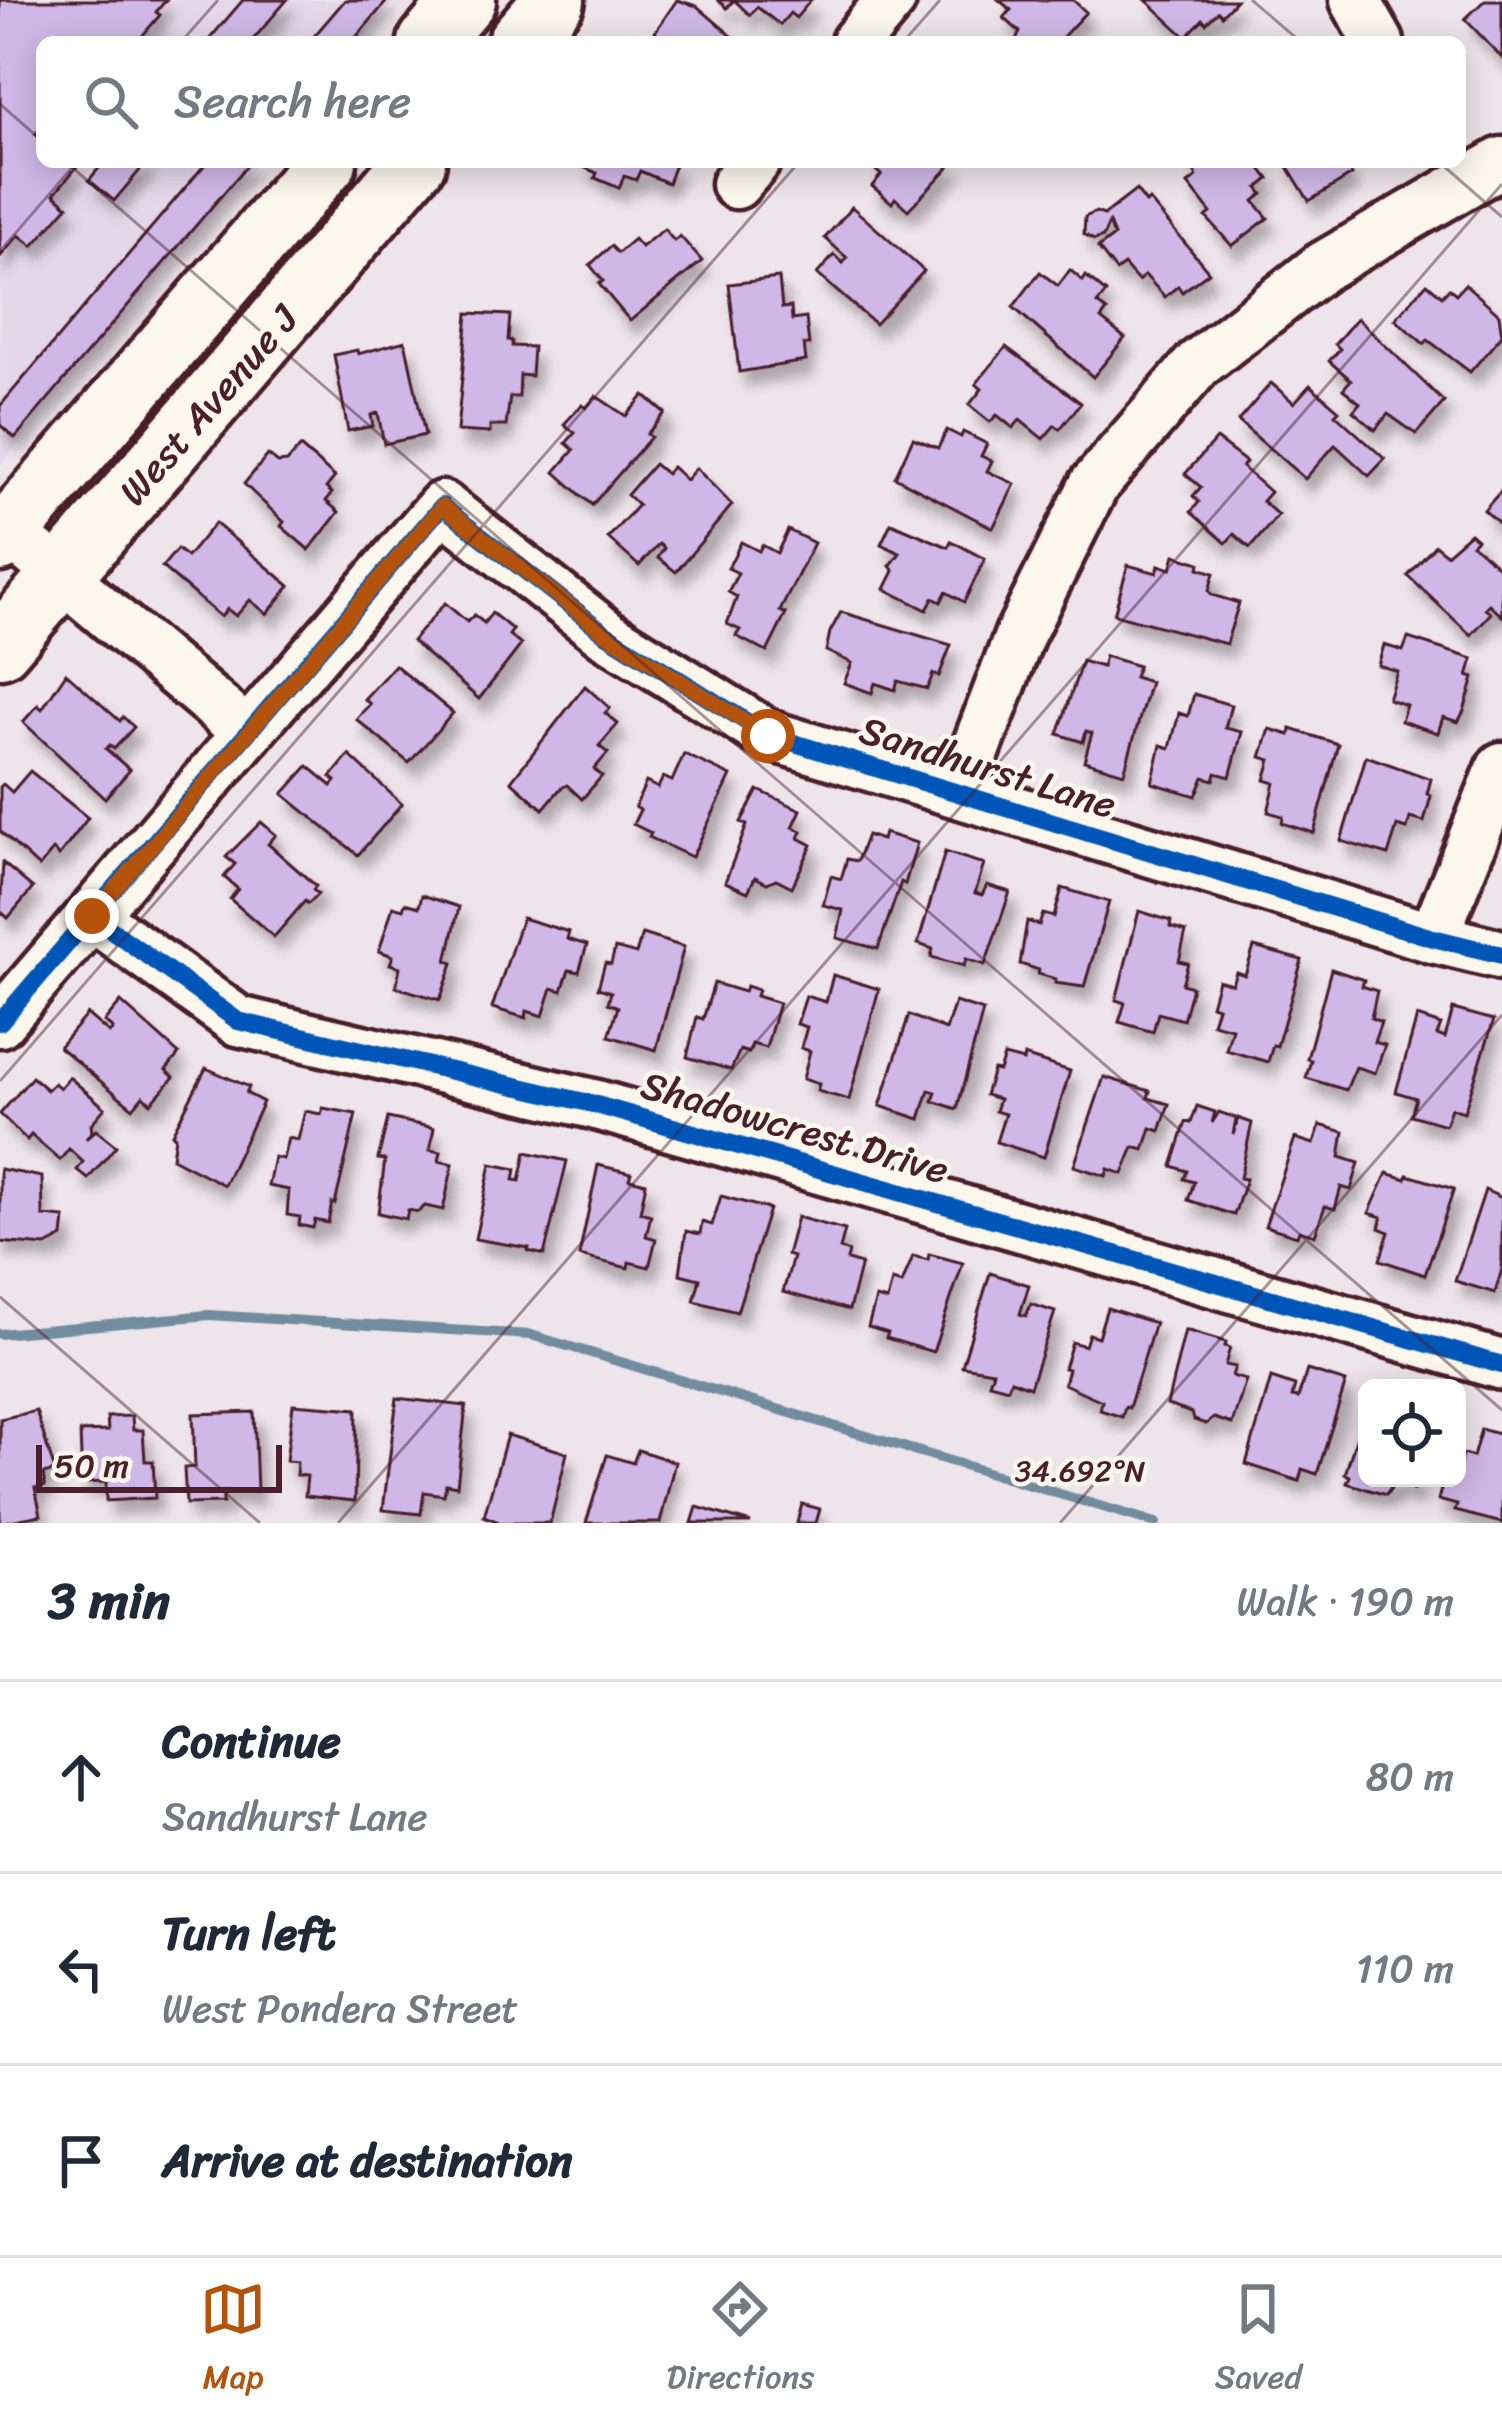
<!DOCTYPE html>
<meta charset="utf-8">
<style>
:root{--surface:#fff;--page:#f2f2f3;--text:#1f2937;--muted:#747a83;--line:#e0e1e3;--accent:#b45309}
body{margin:0;font-family:Sriracha,sans-serif;background:var(--page);color:var(--text)}
.controls{position:absolute;right:36px;bottom:36px;display:grid;overflow:hidden;border-radius:18px;box-shadow:0 6px 30px #0003}
.controls button{width:108px;height:108px;display:grid;place-items:center;padding:0;border:0;border-bottom:3px solid var(--line);background:var(--surface);color:var(--text);font:60px sans-serif}
.scale{position:absolute;left:36px;bottom:30px;width:246px;box-sizing:border-box;padding-left:12px;border:6px solid #4a1f2b;border-top:0;font-size:33px;line-height:42px;white-space:nowrap;color:#4a1f2b;-webkit-text-stroke:9px #fbf7ec;paint-order:stroke}
.stop{position:absolute;width:36px;height:36px;margin:-27px;border:9px solid #b45309;border-radius:50%;background:#fff}
.stop.end{background:#b45309;border-color:#fff;box-shadow:0 3px 12px #0008}
.list{margin:0;padding:0;list-style:none}
h2{display:flex;justify-content:space-between;align-items:center;height:156px;margin:0;padding:0 48px;font-size:51px}
h2 small{font-size:39px;font-weight:400;color:var(--muted)}
.list li{display:grid;grid-template-columns:78px 1fr auto;gap:36px;align-items:center;box-sizing:border-box;height:192px;padding:0 48px;border-top:3px solid var(--line)}
.list b{display:block;font-size:45px;white-space:nowrap}
.list p{margin:0;font-size:39px;white-space:nowrap;color:var(--muted)}
.list em{font-size:39px;font-style:normal;color:var(--muted)}
.icon{flex:none;width:66px;height:66px;fill:none;stroke:currentColor;stroke-width:2;stroke-linecap:round;stroke-linejoin:round}
.map{position:relative;flex:none;width:1502px;height:1523px;overflow:hidden}
.search{position:absolute;background:var(--surface);box-shadow:0 6px 30px #0003;left:36px;right:36px;top:36px;height:132px;display:flex;align-items:center;gap:30px;box-sizing:border-box;padding:0 42px;border-radius:18px;color:var(--muted);font-size:45px}
.sheet{height:732px;background:var(--surface)}
nav{display:flex;justify-content:space-around;align-items:center;box-sizing:border-box;height:168px;border-top:3px solid var(--line);background:var(--surface);font-size:33px;color:var(--muted)}
nav a{display:grid;justify-items:center;gap:6px}
nav .on{color:var(--accent)}
.map>svg:first-child{display:block}
</style>
<div class="map">
<svg width="1502" height="1523" viewBox="0 0 1502 1523">
<defs>
<filter id="shadow"><feDropShadow dx="7" dy="13" stdDeviation="6" flood-color="#0004"/></filter>
</defs>
<rect width="100%" height="100%" fill="#eee4eb"/>
<filter id="ink" filterUnits="userSpaceOnUse"><feTurbulence type="fractalNoise" baseFrequency=".00833" numOctaves="2"/><feDisplacementMap in="SourceGraphic" scale="24" xChannelSelector="R" yChannelSelector="G"/><feConvolveMatrix kernelMatrix="1 2 1 2 8 2 1 2 1" color-interpolation-filters="sRGB"/></filter>
<g filter="url(#ink)">
<path fill="#e5d7ea" d="M0 0H396L360 42H42V162H258L0 466Z"/>
<g fill="none" stroke-linecap="round" stroke-linejoin="round">
<path stroke="#728c9f" stroke-width="10" d="M0 1334 209 1315 531 1335 1156 1523"/>
</g>
<g fill="#cfb8e8" stroke="#4a1f2b" stroke-width="3" filter="url(#shadow)">
<path d="M0 0H166L156 12 160 15 137 42H42V126L36 134 42 140V162H68L76 168 54 194 68 206 33 246 19 235 0 257Z"/>
<path d="M243 0H287L251 42H207Z"/>
<path d="M345 0H388L352 42H309Z"/>
<path d="M677 0 697 6 732 36 726 42H664L655 32Z"/>
<path d="M718 0H811L796 18 790 13 780 25 757 7 750 15 734 0 727 8Z"/>
<path d="M999 0H1073L1086 12 1058 42H1015L1020 32 1004 18 1011 10Z"/>
<path d="M1146 0H1236L1222 15 1218 11 1206 23 1203 19 1186 37Z"/>
<path d="M1485 0H1502V58L1465 19Z"/>
<path d="M104 162H147L114 201 89 180Z"/>
<path d="M207 162H250L15 438 0 425V406Z"/>
<path d="M584 162H676L668 183 640 171 636 180 624 176 619 188 595 178 597 173 583 167Z"/>
<path d="M876 162H954L908 210 895 198 892 203 872 186 881 175 872 167Z"/>
<path d="M1189 162H1256L1269 179 1258 188 1263 194 1254 201 1268 218 1232 246 1206 217 1211 213 1188 184 1197 177Z"/>
<path d="M1285 162H1344L1352 175 1309 201Z"/>
<path d="M1136 190 1146 203 1149 200 1209 272 1182 292 1178 286 1165 297 1145 275 1138 281 1124 265 1116 271 1098 248 1114 236 1109 223 1103 237 1094 240 1084 234 1085 217 1096 212 1104 215Z"/>
<path d="M852 207 924 271 875 324 817 274 834 255 843 263 847 258 825 238Z"/>
<path d="M664 229 674 241 680 236 702 261 630 321 599 284 603 281 590 265 611 246 618 253 634 239 641 247Z"/>
<path d="M1070 270 1083 281 1086 276 1106 293 1097 304 1107 311 1101 319 1125 338 1093 377 1013 307 1040 272 1058 286Z"/>
<path d="M779 278 782 308 791 307 792 320 806 318 809 345H804L806 361 739 372 729 284Z"/>
<path d="M1427 283 1442 296 1449 288 1456 294 1465 284 1499 314 1502 335 1470 372 1428 340 1424 344 1395 319Z"/>
<path d="M468 313 510 315 508 340 512 341V346L533 347 531 376 520 375 519 397H510L506 426H490V433L457 431Z"/>
<path d="M1357 318 1444 402 1416 434 1388 414 1375 430 1353 411 1360 403 1343 389 1351 380 1329 361 1340 349 1335 344Z"/>
<path d="M405 341 425 435 384 444 378 413 371 415 373 426 348 431 334 355 357 350 358 354Z"/>
<path d="M1006 347 1081 403 1060 429 1055 425 1043 439 1020 420 1013 428 997 415 990 422 969 405 982 389 976 384Z"/>
<path d="M1271 383 1294 403 1310 385 1339 410 1335 414 1385 459 1369 476 1335 445 1305 479 1238 421Z"/>
<path d="M644 395 665 413 647 434 651 437 592 505 555 472 574 450 566 443 575 433 564 424 582 405 586 408 596 396 626 416Z"/>
<path d="M947 430 961 437 963 432 987 444 981 456 992 461 987 471 1015 484 993 528 895 477 913 438 938 448Z"/>
<path d="M1216 439 1246 462 1242 467 1270 492 1262 501 1278 515 1250 548 1234 534 1226 543 1191 512 1199 502 1193 496 1201 487 1185 474Z"/>
<path d="M300 447 335 477 326 488 332 493 326 501 339 512 309 550 281 526 284 522 244 484 268 455 278 463 287 462Z"/>
<path d="M654 464 666 474 672 467 686 480 696 468 732 505 676 572 658 558 664 548 659 544 639 566 608 538 638 505 627 495Z"/>
<path d="M1502 490V526L1484 510Z"/>
<path d="M215 523 290 586 267 614 250 600 236 616 227 609 221 617 162 567 177 549 187 557Z"/>
<path d="M891 523 948 547 951 541 985 559 964 602 946 592 941 602 933 598 927 610 885 589 894 571 890 566 900 553 881 544Z"/>
<path d="M788 530 814 543 780 611 786 614 767 652 736 636 740 630 727 624 737 597 728 592 738 573 728 568 741 542 759 551 762 545 777 553Z"/>
<path d="M1470 533 1477 539 1472 544 1502 570V616L1489 604 1485 608 1491 613 1471 635 1408 576 1435 545 1446 554Z"/>
<path d="M1175 555 1200 563 1199 568 1214 573 1209 591 1212 595 1239 603 1226 644 1114 614 1128 565 1157 573 1159 565 1171 569Z"/>
<path d="M445 603 467 622 474 615 484 623 492 613 513 630 509 635 521 645 479 699 412 641Z"/>
<path d="M841 612 951 645 939 676 933 674 927 689 898 681 895 690 875 683 872 693 844 683 852 663 826 651 830 632Z"/>
<path d="M1408 638 1473 659 1468 676 1474 678 1464 711 1458 722 1443 717 1438 733 1401 721 1406 705 1388 699 1397 671 1378 665 1384 645 1403 651Z"/>
<path d="M1105 656 1138 666 1134 677 1150 682 1124 773 1084 761 1092 733 1086 731 1083 742 1058 734 1082 661 1102 667Z"/>
<path d="M395 665 453 713 409 763 356 719 370 704 364 699Z"/>
<path d="M66 673 120 721 123 717 134 727 114 749 110 745 106 749 130 770 105 798 23 722 38 705 42 709Z"/>
<path d="M585 686 610 708 605 713 618 724 599 746 608 753 594 769 602 776 582 799 567 785 561 788 543 809 511 781Z"/>
<path d="M1194 694 1231 705 1225 728 1242 732 1230 777 1216 773 1214 780 1204 777 1196 796 1152 783 1161 745 1170 748 1179 713 1188 716Z"/>
<path d="M1270 729 1290 735 1291 729 1338 744 1314 833 1282 823 1283 816 1268 812 1275 783 1265 780 1271 760 1261 757Z"/>
<path d="M684 754 731 776 692 857 649 837 651 833 633 824 640 810 635 807 646 782 658 788 663 777 672 781Z"/>
<path d="M349 755 402 804 358 855 283 794 308 766 332 786 336 781 331 777Z"/>
<path d="M1366 756 1431 779 1427 794 1431 796 1424 822 1410 818 1407 829 1397 826 1388 855 1341 841Z"/>
<path d="M30 771 88 818 59 856 53 850 39 867 0 831V787L3 784 12 792Z"/>
<path d="M758 790 801 810 793 827 802 831 799 838 812 845 792 887 776 879 767 883 755 877 748 892 725 882 747 825 741 822Z"/>
<path d="M261 822 276 835 268 844 316 886 313 890 318 894 308 904 305 901 274 937 230 899 238 889 224 877 235 864 226 857Z"/>
<path d="M884 833 917 843 905 884 901 882 878 949 837 938 843 910 823 905 831 876 841 879 847 859 857 861 867 835 882 840Z"/>
<path d="M945 852 984 864 975 893 982 895 987 885 1010 892 985 965 966 959 964 966 931 957 933 949 918 944Z"/>
<path d="M3 863 33 888 8 918 0 911Z"/>
<path d="M1062 888 1109 902 1084 987 1055 983 1056 979 1038 974 1039 970 1020 964 1027 921 1039 925 1043 914 1054 917Z"/>
<path d="M422 895 459 907 447 961 453 963 440 1000 396 987 400 967 390 964 393 956 379 951 393 906 403 909 405 903 419 907Z"/>
<path d="M1139 911 1171 921 1170 927 1186 932 1179 961 1188 963 1182 984 1192 987 1183 1020 1158 1013 1153 1032 1119 1022 1125 1003 1116 1000Z"/>
<path d="M522 918 569 932 567 939 587 945 579 972 569 970 562 991 552 988 543 1016 527 1011 526 1018 492 1008Z"/>
<path d="M642 934 684 947 656 1050 609 1036 618 1007 608 1003 611 992 598 988 605 963 611 964 615 948 636 954Z"/>
<path d="M1254 947 1302 960 1277 1046 1273 1045 1268 1062 1226 1050 1232 1028 1212 1023 1217 1007 1211 1005 1218 980 1232 984 1236 972 1245 975Z"/>
<path d="M1331 969 1364 980 1362 986 1377 991 1371 1018 1381 1022 1374 1042 1385 1045 1375 1073 1356 1067 1346 1090 1306 1078 1311 1060 1307 1059Z"/>
<path d="M833 975 879 989 849 1100 817 1091 819 1084 803 1079 810 1051 801 1048 807 1027 797 1024 806 996 826 1002Z"/>
<path d="M714 983 744 992 746 986 758 990 756 996 779 1003 766 1048 752 1044 749 1053 740 1050 731 1070 687 1057 697 1017 703 1019Z"/>
<path d="M121 1002 179 1054 166 1070 174 1077 151 1103 143 1096 133 1108 59 1047 87 1014 109 1033 113 1029 104 1022Z"/>
<path d="M955 1002 983 1011 957 1109 933 1101 936 1092 929 1090 920 1119 880 1106 909 1015 946 1030Z"/>
<path d="M1453 1009 1494 1020 1464 1112 1451 1108 1445 1125 1411 1115 1416 1098 1396 1092 1417 1017 1441 1025 1437 1035 1445 1038Z"/>
<path d="M1004 1056 1023 1061 1024 1056 1070 1071 1044 1157 996 1142 1005 1114 995 1111 999 1099 985 1095 993 1070 999 1071Z"/>
<path d="M206 1068 249 1087 246 1093 263 1102 224 1185 172 1158 175 1136 172 1134Z"/>
<path d="M32 1077 47 1090 54 1083 60 1088 69 1077 105 1108 91 1124 92 1131 86 1139 96 1130 116 1146 88 1179 77 1170 83 1162 69 1149 60 1160 31 1135 27 1140 0 1114Z"/>
<path d="M1104 1077 1150 1091 1148 1098 1169 1104 1160 1131 1151 1128 1144 1150 1134 1147 1123 1174 1108 1169 1106 1176 1074 1166Z"/>
<path d="M1197 1106 1215 1112 1212 1123 1219 1112 1236 1118 1233 1135 1238 1118 1252 1123 1240 1178 1246 1179 1234 1215 1188 1200 1194 1182 1184 1179 1187 1171 1172 1166 1186 1122 1191 1123Z"/>
<path d="M323 1108 356 1114 335 1204 332 1203 328 1223 315 1220 313 1228 299 1225 300 1217 287 1215 289 1190 268 1186 274 1157 283 1159 288 1138 298 1140 305 1111 321 1114Z"/>
<path d="M388 1118 434 1128 430 1150 441 1152 439 1161 453 1164 443 1210 425 1206 418 1212 408 1210 406 1219 378 1213 385 1160 378 1159Z"/>
<path d="M1320 1125 1344 1132 1340 1157 1359 1163 1351 1190 1341 1187 1335 1209 1325 1206 1315 1235 1299 1230 1297 1236 1265 1226 1295 1138 1314 1144Z"/>
<path d="M526 1152 567 1161 544 1255 528 1251 529 1248 475 1239 491 1164 516 1169 514 1180 520 1181Z"/>
<path d="M598 1165 631 1173 629 1179 646 1183 640 1212 651 1215 646 1236 656 1239 649 1267 629 1262 628 1268 579 1256Z"/>
<path d="M0 1169 42 1177 43 1216 65 1218 63 1237 46 1246 0 1242Z"/>
<path d="M1387 1173 1406 1179 1408 1175 1454 1189 1425 1275 1380 1260 1389 1232 1379 1228 1382 1217 1369 1213Z"/>
<path d="M1485 1190 1502 1198V1269L1495 1293 1455 1281Z"/>
<path d="M721 1196 769 1209 737 1312 694 1301 700 1279 680 1274 686 1231 700 1234 702 1222 712 1225Z"/>
<path d="M797 1217 845 1230 840 1249 849 1252 847 1260 861 1264 849 1310 783 1292 793 1257 787 1255Z"/>
<path d="M929 1254 963 1263 933 1352 886 1338 888 1333 868 1327 876 1298 887 1301 892 1281 902 1284 913 1256 928 1260Z"/>
<path d="M990 1273 1029 1285 1020 1314 1026 1316 1031 1304 1055 1312 1030 1387 1011 1380 1008 1388 989 1383 993 1371 962 1366Z"/>
<path d="M1107 1308 1155 1323 1129 1408 1125 1407 1122 1417 1100 1410 1102 1401 1064 1384 1068 1369 1064 1368 1072 1342 1085 1346 1089 1334 1098 1337Z"/>
<path d="M1185 1330 1226 1342 1225 1346 1230 1348 1225 1365 1235 1367 1232 1376 1246 1380 1232 1424 1214 1418 1206 1424 1194 1420 1192 1413 1167 1405Z"/>
<path d="M1307 1370 1346 1382 1317 1474 1302 1469 1299 1481 1246 1464 1271 1378 1295 1386 1292 1397 1298 1398Z"/>
<path d="M397 1398 466 1406 457 1486 446 1484 444 1495 424 1492 421 1514 383 1510Z"/>
<path d="M293 1404 357 1409 355 1501 305 1496 307 1476 296 1475 297 1462 286 1461Z"/>
<path d="M1367 1404V1478H1417L1413 1490 1394 1484 1386 1495 1347 1483 1350 1476 1345 1474Z"/>
<path d="M36 1411 55 1471 43 1474 45 1486 35 1488 41 1515 0 1523V1419Z"/>
<path d="M254 1412 257 1491 223 1492V1503L186 1504 184 1468 195 1467 193 1414Z"/>
<path d="M132 1416 133 1430H143L145 1461H153L155 1498 106 1501V1482L82 1483 80 1432 108 1431 107 1417Z"/>
<path d="M1500 1427 1502 1428V1523L1455 1511 1457 1505 1438 1500 1444 1478H1457L1462 1454 1473 1457 1481 1429 1498 1434Z"/>
<path d="M507 1435 567 1453 550 1523H501L484 1516Z"/>
<path d="M638 1450 675 1462 660 1523H586L607 1455 633 1463Z"/>
<path d="M802 1504 820 1509 816 1523H797Z"/>
<path d="M697 1507 751 1523H692Z"/>
</g>
<g fill="none" stroke-linecap="round" stroke-linejoin="round">
<defs>
<g id="minor">
<path d="M1355 0 1379 42"/>
<path d="M856 42 891 0"/>
<path d="M736 184 755 162"/>
<path d="M0 524 248 733"/>
<path d="M960 791 1020 634 1094 485 1198 364 1322 267 1502 162"/>
<path d="M92 916 238 1021 593 1104 1502 1365"/>
<path d="M1433 938 1502 767"/>
<path d="M0 1022 442 506 606 634 768 735 1433 938 1502 955"/>
</g>
<g id="major">
<path d="M429 42 465 0"/>
<path d="M518 42 554 0"/>
<path d="M0 541 326 162"/>
<path d="M0 647 415 162"/>
</g>
</defs>
<use href="#minor" stroke="#4a1f2b" stroke-width="57"/>
<use href="#major" stroke="#4a1f2b" stroke-width="69"/>
<use href="#minor" stroke="#fbf7ec" stroke-width="48"/>
<use href="#major" stroke="#fbf7ec" stroke-width="60"/>
<defs>
<g id="cycleway">
<path d="M92 916 238 1021 593 1104 1502 1365"/>
<path d="M0 1022 442 506 606 634 768 735 1433 938 1502 955"/>
</g>
</defs>
<use href="#cycleway" stroke="#fbf7ec" stroke-width="26"/>
<use href="#cycleway" stroke="#0057b8" stroke-width="18"/>
</g>
</g>
<g fill="none" stroke-linecap="round" stroke-linejoin="round" filter="url(#ink)">
<path stroke="#b45309" stroke-width="15" d="M92 916 442 506 606 634 768 736"/>
</g>
<path fill="none" stroke="#4a1f2b" stroke-width="3" stroke-opacity="0.45" d="M1252 0 1301 42M181 42 218 0M903 42 940 0M0 104 42 141M66 162 1502 1410M1439 162 1502 217M0 251 77 162M0 1081 799 162M0 1297 260 1523M338 1523 1502 184M1060 1523 1502 1015"/>
<g text-anchor="middle" dominant-baseline="central" stroke-width="9" stroke-linejoin="round" paint-order="stroke">
<g font-size="39" fill="#4a1f2b" stroke="#fbf7ec">
<text transform="translate(208 405) rotate(-49)">West Avenue J</text>
<text transform="translate(988 767) rotate(17)">Sandhurst Lane</text>
<text transform="translate(795 1127) rotate(16)">Shadowcrest Drive</text>
</g>
</g>
<g font-size="30" text-anchor="middle" fill="#4a1f2b" stroke="#fbf7ec" stroke-width="9" stroke-linejoin="round" paint-order="stroke">
<text x="1080" y="1481">34.692°N</text>
</g>
</svg>
<div class="controls">
<button><svg class="icon" aria-label="locate" viewBox="0 0 24 24"><circle cx="12" cy="12" r="6"/><path d="M12 2v4M12 18v4M2 12h4M18 12h4"/></svg></button>
</div>
<div class="scale">50 m</div>
<div class="stop" style="left:768px;top:736px"></div>
<div class="stop end" style="left:92px;top:916px"></div>
<div class="search"><svg class="icon" aria-label="search" viewBox="0 0 24 24"><circle cx="10" cy="10" r="6"/><path d="M15 15l6 6"/></svg>Search here</div>
</div>
<section class="sheet">
<h2>3 min<small>Walk · 190 m</small></h2>
<ul class="list">
<li><svg class="icon" aria-label="ahead" viewBox="0 0 24 24"><path d="M12 20V5M6 11l6-6 6 6"/></svg><div><b>Continue</b><p>Sandhurst Lane</p></div><em>80 m</em></li>
<li><svg class="icon" aria-label="left" viewBox="0 0 24 24"><path d="M17 20v-9H6M10 6l-5 5 5 5"/></svg><div><b>Turn left</b><p>West Pondera Street</p></div><em>110 m</em></li>
<li><svg class="icon" aria-label="arrive" viewBox="0 0 24 24"><path d="M6 21V4h12l-3 4 3 4H6"/></svg><div><b>Arrive at destination</b></div></li>
</ul>
</section>
<nav>
<a class="on"><svg class="icon" aria-label="map" viewBox="0 0 24 24"><path d="M3 6l6-2 6 2 6-2v14l-6 2-6-2-6 2zM9 4v14M15 6v14"/></svg>Map</a>
<a><svg class="icon" aria-label="directions" viewBox="0 0 24 24"><path d="M12 3l9 9-9 9-9-9zM9 14v-3h6M13 9l2 2-2 2"/></svg>Directions</a>
<a><svg class="icon" aria-label="saved" viewBox="0 0 24 24"><path d="M7 4h10v16l-5-4-5 4z"/></svg>Saved</a>
</nav>
